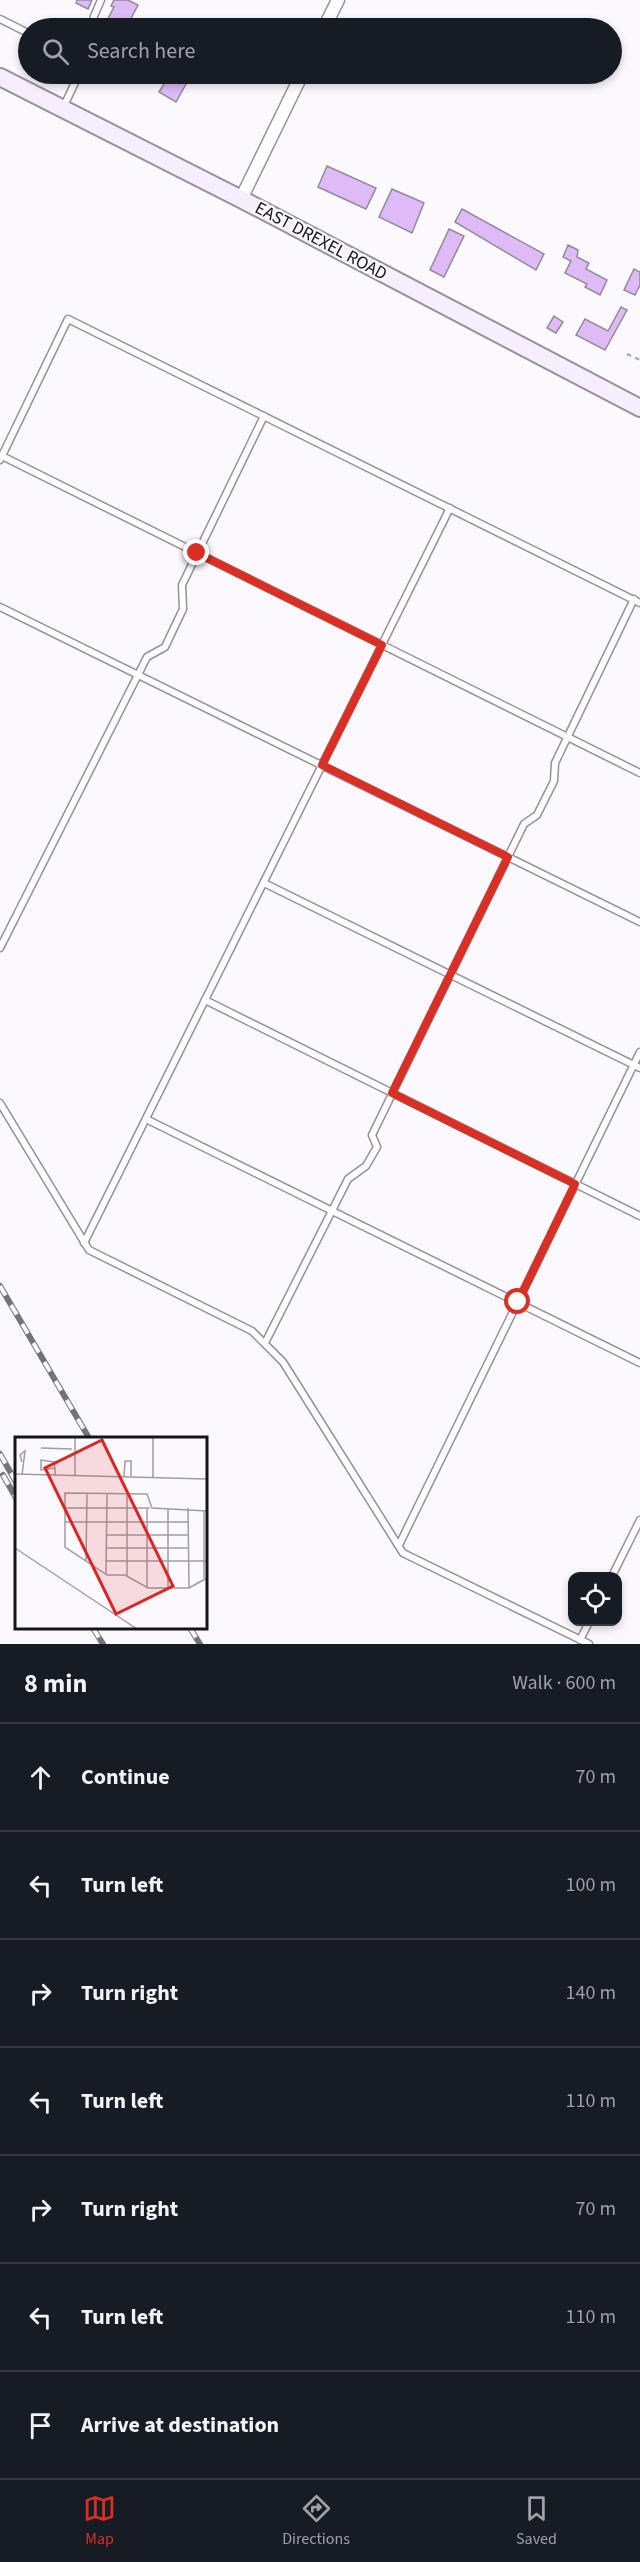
<!DOCTYPE html>
<meta charset="utf-8">
<style>
:root{--surface:#171b24;--page:#242831;--text:#f1f3f6;--muted:#9ea1a6;--line:#363941;--accent:#d93025}
body{margin:0;font-family:"Source Sans 3",sans-serif;background:var(--page);color:var(--text)}
.controls{position:absolute;right:18px;bottom:18px;display:grid;overflow:hidden;border-radius:12px;box-shadow:0 3px 9px #0003}
.controls button{width:54px;height:54px;display:grid;place-items:center;padding:0;border:0;border-bottom:2px solid var(--line);background:var(--surface);color:var(--text);font:30px sans-serif}
.stop{position:absolute;width:18px;height:18px;margin:-14px;border:4px solid #d93025;border-radius:50%;background:#fff}
.stop.end{background:#d93025;border-color:#fff;box-shadow:0 2px 6px #0008}
.list{margin:0;padding:0;list-style:none}
h2{display:flex;justify-content:space-between;align-items:center;height:78px;margin:0;padding:0 24px;font-size:26px}
h2 small{font-size:20px;font-weight:400;color:var(--muted)}
.list li{display:grid;grid-template-columns:39px 1fr auto;gap:18px;align-items:center;box-sizing:border-box;height:108px;padding:0 24px;border-top:2px solid var(--line)}
.list b{display:block;font-size:22px;white-space:nowrap}
.list em{font-size:20px;font-style:normal;color:var(--muted)}
.icon{flex:none;width:33px;height:33px;fill:none;stroke:currentColor;stroke-width:2;stroke-linecap:round;stroke-linejoin:round}
.map{position:relative;flex:none;width:640px;height:1644px;overflow:hidden}
.search{position:absolute;background:var(--surface);box-shadow:0 3px 9px #0003;left:18px;right:18px;top:18px;height:66px;display:flex;align-items:center;gap:15px;box-sizing:border-box;padding:0 21px;border-radius:33px;color:var(--muted);font-size:22px}
.sheet{height:834px;background:var(--surface)}
nav{display:flex;justify-content:space-around;align-items:center;box-sizing:border-box;height:84px;border-top:2px solid var(--line);background:var(--surface);font-size:16px;color:var(--muted)}
nav a{display:grid;justify-items:center;gap:3px}
nav .on{color:var(--accent)}
.map>svg:first-child{display:block}
</style>
<div class="map">
<svg width="640" height="1644" viewBox="0 0 640 1644">
<rect width="100%" height="100%" fill="#fcf9fe"/>
<g fill="#debbf6" stroke="#928b97" stroke-width="1.5">
<path d="M77 0H92L88 9 76 3Z"/>
<path d="M114 0H128L138 5 126 28H103L114 7 111 6Z"/>
<path d="M170 74H185L190 77 176 102 159 92Z"/>
<path d="M327 166 376 188 366 209 318 187Z"/>
<path d="M392 189 424 203 412 233 379 217Z"/>
<path d="M462 209 544 254 536 270 455 222Z"/>
<path d="M449 229 464 236 444 277 430 270Z"/>
<path d="M568 245 578 250 577 257 589 263 586 269 607 280 600 295 585 287 587 284 565 273 571 261 563 257Z"/>
<path d="M634 269 640 272V285L635 295 624 290Z"/>
<path d="M621 307 627 310 605 350 576 335 585 319 608 331Z"/>
<path d="M554 316 563 322 556 333 547 328Z"/>
</g>
<g fill="none" stroke-linecap="round" stroke-linejoin="round">
<defs>
<g id="lane">
<path d="M0 19 28 33"/>
<path d="M92 28 94 16 101 0"/>
<path d="M63 108 79 74"/>
<path d="M2 456 640 773"/>
<path d="M0 460 68 319 640 603"/>
<path d="M0 607 640 922"/>
<path d="M264 883 640 1068"/>
<path d="M0 948 147 657 165 647 183 609 182 585 264 416"/>
<path d="M205 1000 640 1216"/>
<path d="M0 1103 89 1250 252 1331 283 1362 403 1553 589 1644"/>
<path d="M146 1119 640 1363"/>
<path d="M84 1243 450 508"/>
<path d="M265 1343 348 1179 366 1166 377 1147 372 1135 524 824 537 815 554 781 555 763 634 599"/>
<path d="M399 1545 640 1052"/>
<path d="M612 1576 640 1520"/>
<path d="M580 1640 589 1622"/>
</g>
<g id="street">
<path d="M324 28 338 0"/>
<path d="M241 199 302 74"/>
</g>
<path id="secondary" d="M0 77 241 199 640 408"/>
</defs>
<use href="#lane" stroke="#97909c" stroke-width="9"/>
<use href="#street" stroke="#97909c" stroke-width="15"/>
<use href="#secondary" stroke="#97909c" stroke-width="20"/>
<path stroke="#a5a2a7" stroke-width="2" stroke-dasharray="4.5 4.5" stroke-linecap="butt" d="M627 354 640 360"/>
<use href="#lane" stroke="#fff" stroke-width="6"/>
<use href="#street" stroke="#fff" stroke-width="12"/>
<use href="#secondary" stroke="#f7eefd" stroke-width="16"/>
<defs>
<g id="rail">
<path d="M0 1286 89 1438"/>
<path d="M0 1454 16 1482"/>
<path d="M3 1475 16 1498"/>
<path d="M93 1628 103 1644"/>
<path d="M190 1628 200 1644"/>
</g>
</defs>
<use href="#rail" stroke="#767378" stroke-width="6"/>
<use href="#rail" stroke="#fcf9fe" stroke-width="4" stroke-dasharray="11" stroke-linecap="butt"/>
</g>
<g fill="none" stroke-linecap="round" stroke-linejoin="round">
<path stroke="#d93025" stroke-width="8" d="M197 553 382 645 322 765 508 857 392 1093 575 1184 518 1302"/>
</g>
<g text-anchor="middle" dominant-baseline="central" stroke-width="4.5" stroke-linejoin="round" paint-order="stroke">
<g font-size="18" fill="#171419" stroke="#fcf9fe">
<text transform="translate(321 241) rotate(28)">EAST DREXEL ROAD</text>
</g>
</g>
<g transform="translate(15 1437)">
<rect width="192" height="192" fill="#fcf9fe"/>
<path fill="none" stroke="#a09da2" stroke-width="1.5" d="M138 0V41M26 11 57 12M40 31 26 33V23L39 25 40 32V38M0 37 192 42M7 38 10 14 5 18 7 25M60 38V0M109 40 110 24H116V39M50 71H135M173 71 174 151M189 73V141M192 74 137 71 132 57 50 56V110L92 138H110L133 151H174L192 141M50 85H173M92 98H173M0 111 122 192M92 111H173M71 124 72 56M91 124H192M91 138 92 57M112 139V58M132 151V72M153 151V71"/>
<path fill="#d62828" fill-opacity="0.15" stroke="#d62828" stroke-width="3" d="M87 3 158 149 101 177 30 31Z"/>
<rect width="192" height="192" fill="none" stroke="#171419" stroke-width="3"/>
</g>
</svg>
<div class="controls">
<button><svg class="icon" aria-label="locate" viewBox="0 0 24 24"><circle cx="12" cy="12" r="6"/><path d="M12 2v4M12 18v4M2 12h4M18 12h4"/></svg></button>
</div>
<div class="stop" style="left:518px;top:1302px"></div>
<div class="stop end" style="left:197px;top:553px"></div>
<div class="search"><svg class="icon" aria-label="search" viewBox="0 0 24 24"><circle cx="10" cy="10" r="6"/><path d="M15 15l6 6"/></svg>Search here</div>
</div>
<section class="sheet">
<h2>8 min<small>Walk · 600 m</small></h2>
<ul class="list">
<li><svg class="icon" aria-label="ahead" viewBox="0 0 24 24"><path d="M12 20V5M6 11l6-6 6 6"/></svg><div><b>Continue</b></div><em>70 m</em></li>
<li><svg class="icon" aria-label="left" viewBox="0 0 24 24"><path d="M17 20v-9H6M10 6l-5 5 5 5"/></svg><div><b>Turn left</b></div><em>100 m</em></li>
<li><svg class="icon" aria-label="right" viewBox="0 0 24 24"><path d="M7 20v-9h11M14 6l5 5-5 5"/></svg><div><b>Turn right</b></div><em>140 m</em></li>
<li><svg class="icon" aria-label="left" viewBox="0 0 24 24"><path d="M17 20v-9H6M10 6l-5 5 5 5"/></svg><div><b>Turn left</b></div><em>110 m</em></li>
<li><svg class="icon" aria-label="right" viewBox="0 0 24 24"><path d="M7 20v-9h11M14 6l5 5-5 5"/></svg><div><b>Turn right</b></div><em>70 m</em></li>
<li><svg class="icon" aria-label="left" viewBox="0 0 24 24"><path d="M17 20v-9H6M10 6l-5 5 5 5"/></svg><div><b>Turn left</b></div><em>110 m</em></li>
<li><svg class="icon" aria-label="arrive" viewBox="0 0 24 24"><path d="M6 21V4h12l-3 4 3 4H6"/></svg><div><b>Arrive at destination</b></div></li>
</ul>
</section>
<nav>
<a class="on"><svg class="icon" aria-label="map" viewBox="0 0 24 24"><path d="M3 6l6-2 6 2 6-2v14l-6 2-6-2-6 2zM9 4v14M15 6v14"/></svg>Map</a>
<a><svg class="icon" aria-label="directions" viewBox="0 0 24 24"><path d="M12 3l9 9-9 9-9-9zM9 14v-3h6M13 9l2 2-2 2"/></svg>Directions</a>
<a><svg class="icon" aria-label="saved" viewBox="0 0 24 24"><path d="M7 4h10v16l-5-4-5 4z"/></svg>Saved</a>
</nav>
